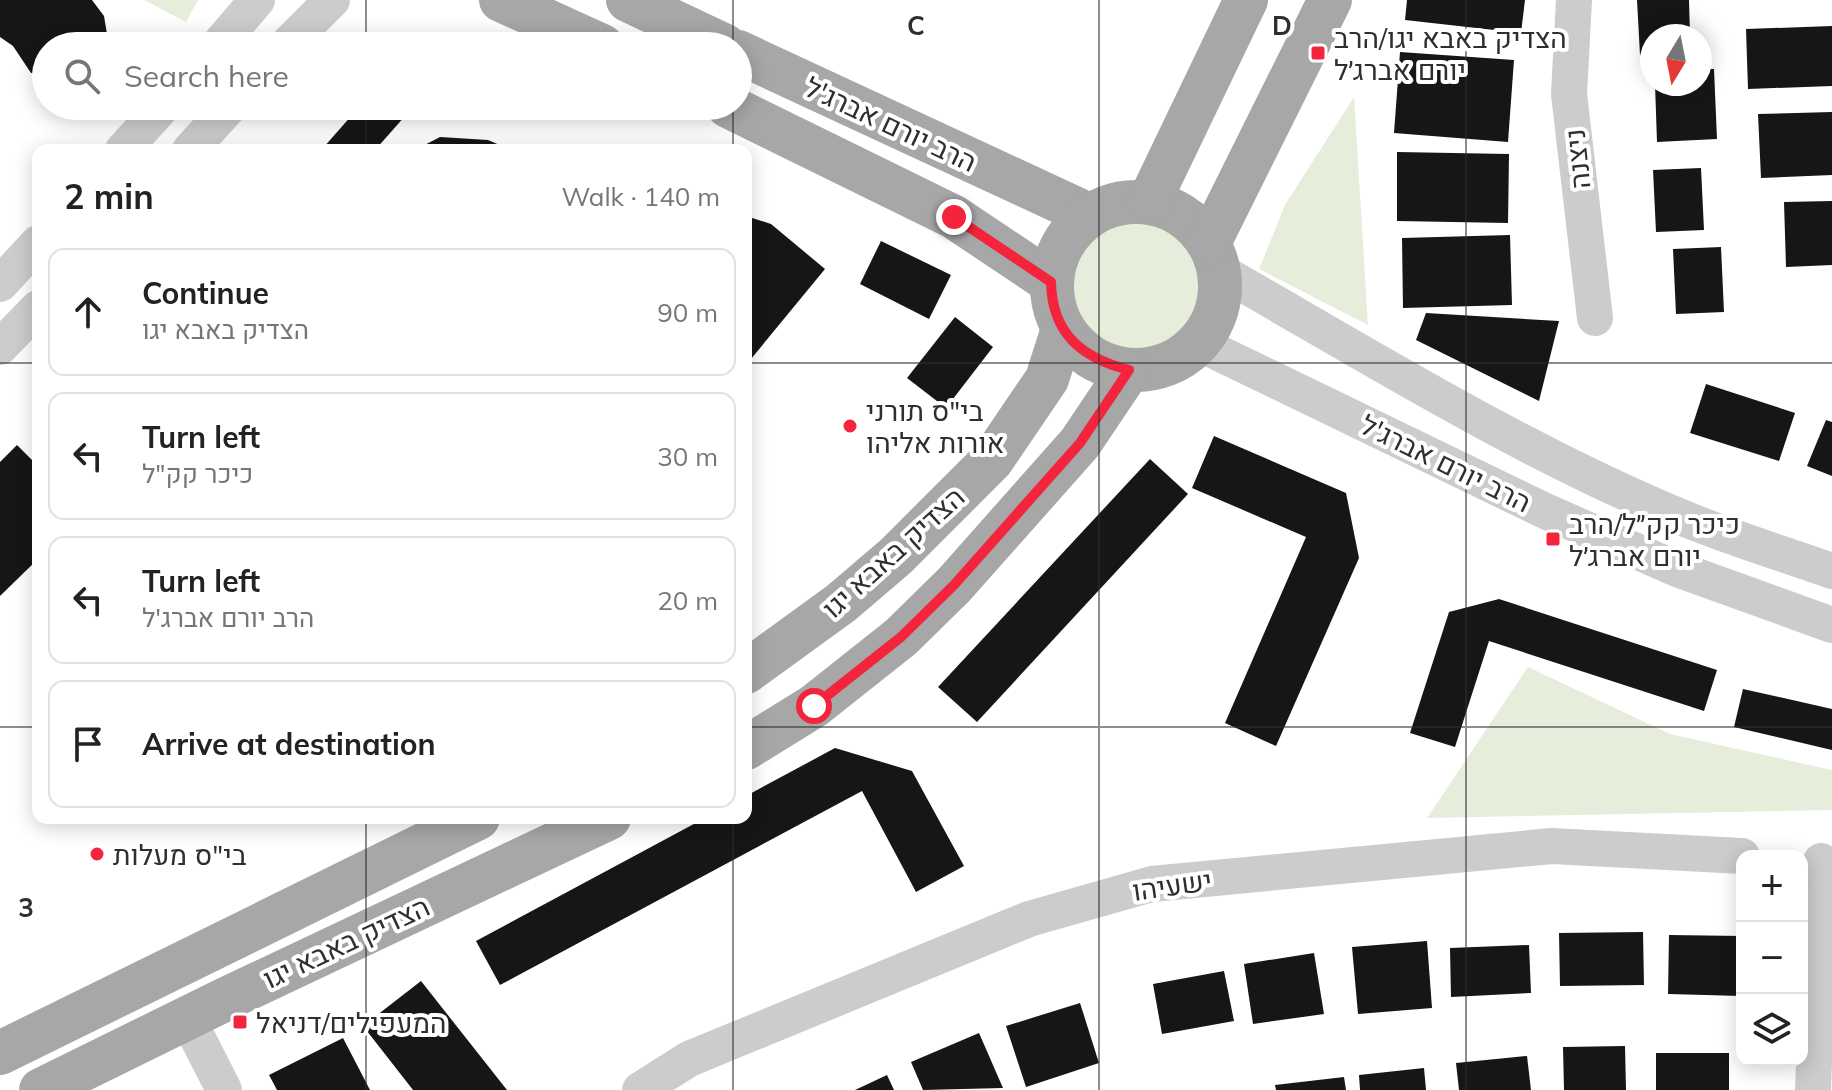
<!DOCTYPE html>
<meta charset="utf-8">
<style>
:root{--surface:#fff;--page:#f6f6f6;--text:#222;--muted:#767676;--line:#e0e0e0}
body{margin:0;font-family:Mulish,Heebo,sans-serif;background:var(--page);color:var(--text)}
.controls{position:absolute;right:24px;bottom:24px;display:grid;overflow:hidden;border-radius:16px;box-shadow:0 4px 20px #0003}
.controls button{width:72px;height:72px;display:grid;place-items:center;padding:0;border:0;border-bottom:2px solid var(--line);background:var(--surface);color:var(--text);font:40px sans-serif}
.compass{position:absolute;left:1640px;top:24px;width:72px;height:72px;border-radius:50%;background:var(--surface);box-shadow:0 4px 20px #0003;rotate:190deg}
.stop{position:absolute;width:24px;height:24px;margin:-18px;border:6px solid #f3243c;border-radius:50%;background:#fff}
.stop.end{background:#f3243c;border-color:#fff;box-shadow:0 2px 8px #0008}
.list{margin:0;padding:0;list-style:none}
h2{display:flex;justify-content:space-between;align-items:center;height:104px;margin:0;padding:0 32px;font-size:34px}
h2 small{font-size:26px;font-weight:400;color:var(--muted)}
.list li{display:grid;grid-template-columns:52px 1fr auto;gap:24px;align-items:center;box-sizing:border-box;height:128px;margin:0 16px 16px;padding:0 16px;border:2px solid var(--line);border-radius:16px}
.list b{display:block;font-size:30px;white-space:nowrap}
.list p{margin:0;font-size:26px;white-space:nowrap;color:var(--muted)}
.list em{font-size:26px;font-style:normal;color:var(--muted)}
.icon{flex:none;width:44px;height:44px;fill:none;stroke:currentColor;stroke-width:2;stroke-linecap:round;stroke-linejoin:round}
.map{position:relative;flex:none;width:1832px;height:1090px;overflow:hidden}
.search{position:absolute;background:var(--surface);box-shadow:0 4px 20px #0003;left:32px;top:32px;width:720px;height:88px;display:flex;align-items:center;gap:20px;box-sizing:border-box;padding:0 28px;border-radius:44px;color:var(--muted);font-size:30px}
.panel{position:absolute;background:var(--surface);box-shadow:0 4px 20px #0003;left:32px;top:144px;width:720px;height:680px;border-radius:16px}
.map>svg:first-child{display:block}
</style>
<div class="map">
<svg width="1832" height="1090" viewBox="0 0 1832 1090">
<rect width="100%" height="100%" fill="#fff"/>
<g fill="#e6eddb">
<path d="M144 0H198L186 22Z"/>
<path d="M1354 97 1368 325 1259 269 1285 205Z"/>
<circle cx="1137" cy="285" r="64"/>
<path d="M1528 667 1670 734 1832 770V810L1427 818Z"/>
</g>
<g fill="#161616">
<path d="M0 0H92L104 16 109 46H46V72L31 73 13 46 0 37Z"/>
<path d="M1407 0H1525L1521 33 1405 20Z"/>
<path d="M1637 0H1689L1690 36H1652V55H1640Z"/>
<path d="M1832 26V86L1748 89 1746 29Z"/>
<path d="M1400 52 1514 60 1508 142 1394 133Z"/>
<path d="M1700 69H1714L1717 139 1657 142 1655 84H1700Z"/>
<path d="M360 106H414L375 150H325L323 148Z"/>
<path d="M1832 112V175L1761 178 1758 114Z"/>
<path d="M440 137 488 140 511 150H415Z"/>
<path d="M1397 152 1509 154 1508 223 1397 221Z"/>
<path d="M1701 168 1704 230 1656 232 1653 170Z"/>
<path d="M1832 201V265L1786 267 1784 202Z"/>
<path d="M746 216 771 224 825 269 746 365Z"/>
<path d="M1510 235 1512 305 1403 308 1402 238Z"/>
<path d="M881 241 951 275 929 319 860 284Z"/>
<path d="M1721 247 1724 312 1676 314 1673 249Z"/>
<path d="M1426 313 1559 321 1539 401 1416 340Z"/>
<path d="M955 317 993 347 946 408 907 378Z"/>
<path d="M1706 384 1795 413 1779 461 1690 433Z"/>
<path d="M1826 420 1832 422V476L1807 466Z"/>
<path d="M1214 436 1346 493 1359 558 1276 746 1225 723 1306 537 1192 488Z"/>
<path d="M17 445 38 466V559L0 596V462Z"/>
<path d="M1150 459 1188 494 977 722 938 687Z"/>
<path d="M1499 599 1717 670 1704 711 1489 641 1455 747 1410 733 1449 612Z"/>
<path d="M1743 689 1832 709V750L1734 727Z"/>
<path d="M835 748 912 771 964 866 916 892 862 791 500 985 476 941 705 818H746V796Z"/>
<path d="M1643 932 1644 985 1560 986 1559 933Z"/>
<path d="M1669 935 1742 936V996L1668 994Z"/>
<path d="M1427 941 1432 1008 1358 1014 1352 947Z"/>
<path d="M1529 945 1531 993 1451 997 1450 948Z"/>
<path d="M1314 953 1324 1014 1253 1024 1244 964Z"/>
<path d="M1224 971 1234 1021 1162 1034 1153 984Z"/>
<path d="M421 981 507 1090H413L363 1026Z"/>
<path d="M1080 1003 1099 1063 1026 1087 1006 1026Z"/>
<path d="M979 1033 1003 1088 923 1090 911 1062Z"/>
<path d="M343 1038 370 1090H277L269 1075Z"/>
<path d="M1625 1046 1626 1090H1564L1563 1047Z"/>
<rect x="1656" y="1053" width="73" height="37"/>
<path d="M1527 1056 1531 1090H1459L1456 1063Z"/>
<path d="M1424 1068 1426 1090H1360L1359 1075Z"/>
<path d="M887 1075 894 1090H855Z"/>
<path d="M1344 1077 1346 1090H1276L1275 1085Z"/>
</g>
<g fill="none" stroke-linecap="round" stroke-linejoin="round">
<g stroke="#ccc" stroke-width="36">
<path d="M1574 0 1569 94 1595 318"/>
<path d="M218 46 257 0"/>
<path d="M286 46 332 0"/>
<path d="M123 150 163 106"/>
<path d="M190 150 230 106"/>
<path d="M1220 271C1372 358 1525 453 1688 520 1735 539 1784 554 1832 571"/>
<path d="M0 284 38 243"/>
<path d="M1198 343 1543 510 1677 569 1832 625"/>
<path d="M0 347 38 308"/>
<path d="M187 1017 224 1090"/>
<path d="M640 1090 689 1059 1029 919 1152 884 1552 846 1742 856"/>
<path d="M1813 1090 1821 861"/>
</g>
<g stroke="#a7a7a7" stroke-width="44">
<path d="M501 0 602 46"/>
<path d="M628 0 725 46"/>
<path d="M738 52 1089 215"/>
<path d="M728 106 954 217 1051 282"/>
<circle cx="1136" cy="286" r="84"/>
<path d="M1149 202 1246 0"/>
<path d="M1209 243 1330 0"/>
<path d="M746 672 841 603 896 556 992 460 1047 379 1063 329"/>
<path d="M746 748 814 706 901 637 954 585 1080 443 1129 370"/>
<path d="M0 1053 478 818"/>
<path d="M41 1090 228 998 609 818"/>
</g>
</g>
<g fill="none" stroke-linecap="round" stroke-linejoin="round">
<path stroke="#f3243c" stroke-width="10" d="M814 706 901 637 954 585 1080 443 1129 370C1082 358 1052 334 1051 282L954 217"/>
</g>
<path fill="none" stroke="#2f2f2f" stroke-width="2" stroke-opacity="0.55" d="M366 0V46M733 0V46M1099 0V1090M1466 0V1090M366 106V150M733 106V150M0 363H38M746 363H1832M0 727H38M746 727H1832M366 818V1090M733 818V1090"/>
<g fill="#f3243c" stroke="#fff" stroke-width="3">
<rect x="1310" y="45" width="16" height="16" rx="4"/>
<circle cx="850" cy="426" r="8"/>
<rect x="1545" y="531" width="16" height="16" rx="4"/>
<circle cx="97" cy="854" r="8"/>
<rect x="232" y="1014" width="16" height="16" rx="4"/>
</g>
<g text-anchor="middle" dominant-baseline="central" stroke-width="8" stroke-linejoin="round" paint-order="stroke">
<g font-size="28" fill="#2f2f2f" stroke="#fff" text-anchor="start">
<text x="1334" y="37">הצדיק באבא יגו/הרב<tspan x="1334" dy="32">יורם אברג׳ל</tspan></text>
<text x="866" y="410">בי"ס תורני<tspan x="866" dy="32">אורות אליהו</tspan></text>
<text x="1569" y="523">כיכר קק״ל/הרב<tspan x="1569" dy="32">יורם אברג׳ל</tspan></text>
<text x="113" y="854">בי"ס מעלות</text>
<text x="256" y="1022">המעפילים/דניאל</text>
</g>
<g font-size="28" fill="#2f2f2f" stroke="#fff">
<text transform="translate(891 124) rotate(25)">הרב יורם אברג'ל</text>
<text transform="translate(1577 159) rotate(-96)">ניצנה</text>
<text transform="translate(1446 463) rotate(26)">הרב יורם אברג'ל</text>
<text transform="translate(893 552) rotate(-42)">הצדיק באבא יגו</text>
<text transform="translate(1172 885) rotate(-8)">ישעיהו</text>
<text transform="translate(346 942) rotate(-25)">הצדיק באבא יגו</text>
</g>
</g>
<g font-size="26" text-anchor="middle" font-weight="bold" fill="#2f2f2f" stroke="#fff" stroke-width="8" stroke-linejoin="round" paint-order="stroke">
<text x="916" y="35">C</text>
<text x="1282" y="35">D</text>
<text x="26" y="917">3</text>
</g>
</svg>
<div class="controls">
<button>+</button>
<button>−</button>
<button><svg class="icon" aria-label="layers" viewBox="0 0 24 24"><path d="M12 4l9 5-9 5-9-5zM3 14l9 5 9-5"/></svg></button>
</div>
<svg class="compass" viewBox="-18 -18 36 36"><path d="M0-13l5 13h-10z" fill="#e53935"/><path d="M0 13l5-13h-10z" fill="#767676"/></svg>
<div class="stop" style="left:814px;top:706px"></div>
<div class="stop end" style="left:954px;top:217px"></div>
<div class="search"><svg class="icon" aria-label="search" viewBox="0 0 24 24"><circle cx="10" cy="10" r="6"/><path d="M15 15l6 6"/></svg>Search here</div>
<section class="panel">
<h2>2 min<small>Walk · 140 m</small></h2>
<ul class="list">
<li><svg class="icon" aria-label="ahead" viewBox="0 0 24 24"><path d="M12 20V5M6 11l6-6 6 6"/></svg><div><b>Continue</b><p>הצדיק באבא יגו</p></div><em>90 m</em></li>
<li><svg class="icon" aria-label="left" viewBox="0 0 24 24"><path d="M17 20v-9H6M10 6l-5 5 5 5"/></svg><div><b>Turn left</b><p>כיכר קק&quot;ל</p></div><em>30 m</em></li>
<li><svg class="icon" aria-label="left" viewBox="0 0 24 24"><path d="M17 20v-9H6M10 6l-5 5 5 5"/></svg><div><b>Turn left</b><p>הרב יורם אברג'ל</p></div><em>20 m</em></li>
<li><svg class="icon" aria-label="arrive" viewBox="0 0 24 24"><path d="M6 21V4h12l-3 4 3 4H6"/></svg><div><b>Arrive at destination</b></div></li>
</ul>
</section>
</div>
